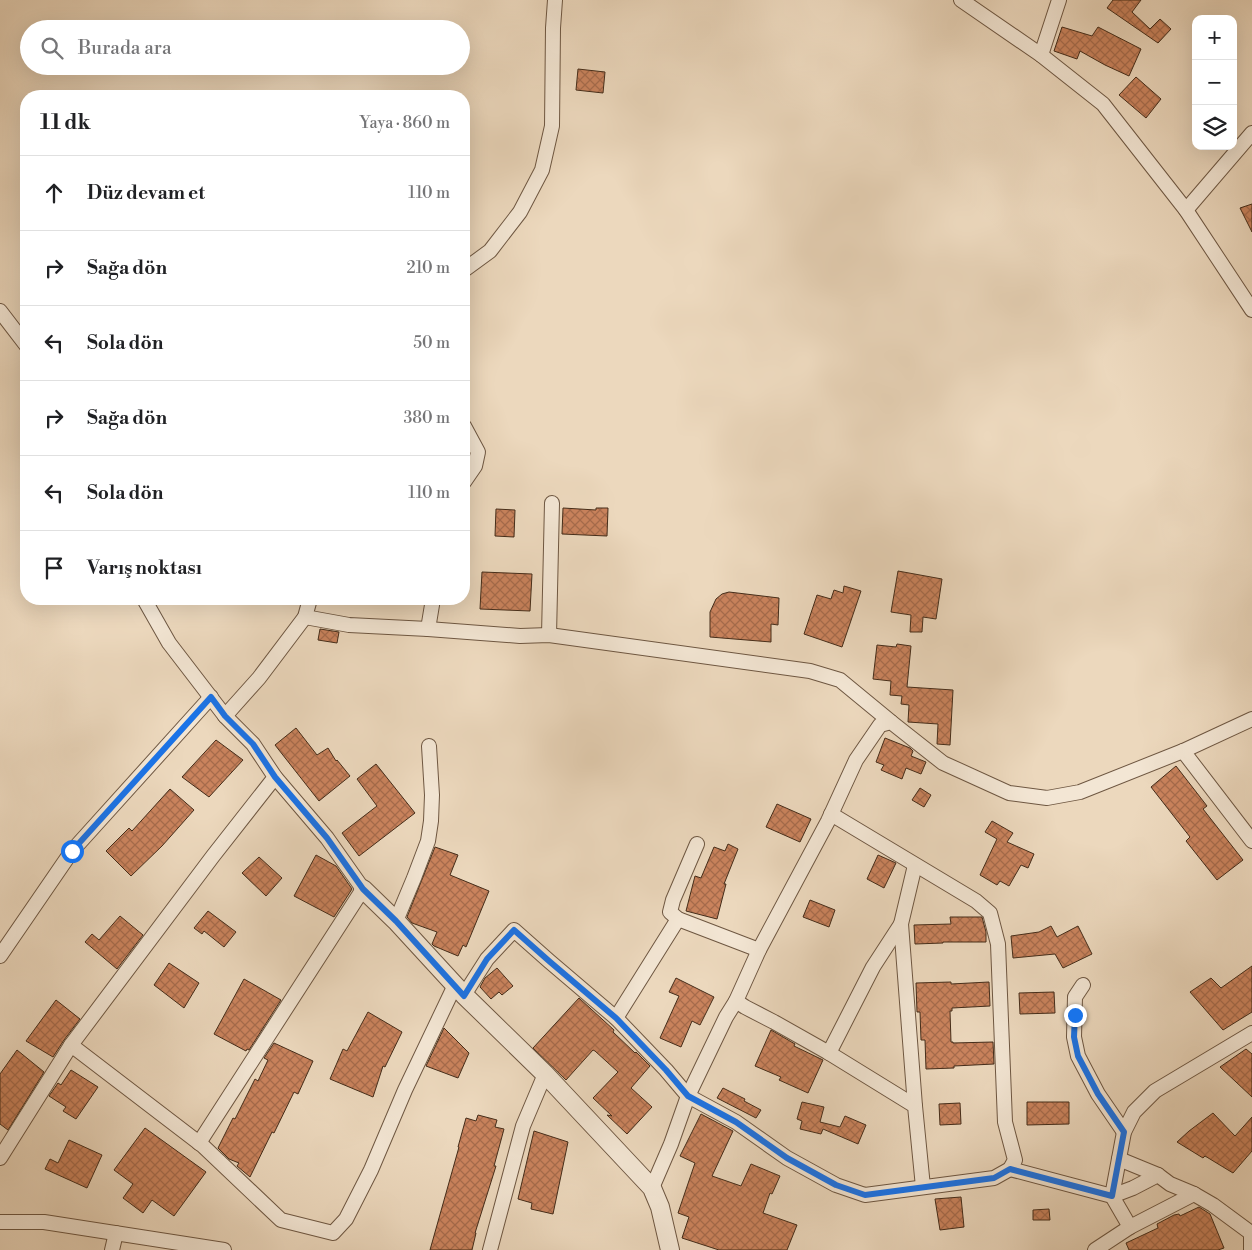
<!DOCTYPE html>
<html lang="tr">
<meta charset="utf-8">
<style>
:root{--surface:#fff;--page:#f6f6f6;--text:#202124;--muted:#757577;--line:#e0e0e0}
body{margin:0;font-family:"Libre Bodoni",serif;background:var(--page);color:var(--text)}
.controls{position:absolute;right:15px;top:15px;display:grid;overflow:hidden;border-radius:10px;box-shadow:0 5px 20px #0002}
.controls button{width:45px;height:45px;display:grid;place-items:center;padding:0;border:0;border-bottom:1px solid var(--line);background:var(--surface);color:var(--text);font:25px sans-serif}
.stop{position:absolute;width:15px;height:15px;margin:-11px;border:4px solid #1a73e8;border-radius:50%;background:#fff}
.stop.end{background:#1a73e8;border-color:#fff;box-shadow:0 1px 5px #0008}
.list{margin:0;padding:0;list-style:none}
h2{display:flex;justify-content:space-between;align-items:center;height:65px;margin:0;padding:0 20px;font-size:21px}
h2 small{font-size:16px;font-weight:400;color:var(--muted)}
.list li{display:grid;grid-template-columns:32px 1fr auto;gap:15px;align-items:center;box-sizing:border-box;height:75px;padding:0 20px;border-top:1px solid var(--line)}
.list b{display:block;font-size:19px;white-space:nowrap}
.list em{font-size:16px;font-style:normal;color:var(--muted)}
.icon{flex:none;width:28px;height:28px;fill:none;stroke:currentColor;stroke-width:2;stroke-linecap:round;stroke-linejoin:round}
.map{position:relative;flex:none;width:1252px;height:1250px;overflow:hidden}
.search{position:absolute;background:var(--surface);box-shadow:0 5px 20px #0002;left:20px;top:20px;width:450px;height:55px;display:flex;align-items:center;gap:12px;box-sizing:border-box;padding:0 18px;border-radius:28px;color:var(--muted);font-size:19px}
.panel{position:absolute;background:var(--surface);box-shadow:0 5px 20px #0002;left:20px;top:90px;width:450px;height:515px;border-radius:20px}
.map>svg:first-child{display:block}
</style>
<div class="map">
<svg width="1252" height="1250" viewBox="0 0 1252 1250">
<defs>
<pattern id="building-cross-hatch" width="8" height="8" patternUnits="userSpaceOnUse" patternTransform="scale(1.25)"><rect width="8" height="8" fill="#ca835d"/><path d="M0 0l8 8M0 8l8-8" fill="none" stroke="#a66b4c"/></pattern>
</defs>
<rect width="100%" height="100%" fill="#ecd8bd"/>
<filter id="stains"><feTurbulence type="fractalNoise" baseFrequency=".004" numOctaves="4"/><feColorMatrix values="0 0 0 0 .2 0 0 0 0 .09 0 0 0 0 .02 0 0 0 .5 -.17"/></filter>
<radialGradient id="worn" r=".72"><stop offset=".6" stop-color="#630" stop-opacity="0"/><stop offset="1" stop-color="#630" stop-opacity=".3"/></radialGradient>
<g fill="url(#building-cross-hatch)" stroke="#442c19">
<path d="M1113 0H1141L1132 12 1150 29 1160 19 1171 29 1158 43 1107 8Z"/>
<path d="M1062 27 1092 36 1098 27 1141 49 1129 76 1105 65 1080 51 1077 59 1054 51Z"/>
<path d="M578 69 605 72 603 93 576 90Z"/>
<path d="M1136 77 1161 99 1146 118 1119 95Z"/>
<path d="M1252 204V232L1240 208Z"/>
<path d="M563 508 596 510V508H608L607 536 562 534Z"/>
<path d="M496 509 515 510 514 537 495 536Z"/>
<path d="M898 571 942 579 936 619 923 617 922 632H910L911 615 891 612Z"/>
<path d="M482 572 532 574 530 611 480 609Z"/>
<path d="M844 586 861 591 842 647 804 634 817 595 831 599 834 590 843 593Z"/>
<path d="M729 592 779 598 778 625 771 624V642L710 637V612L716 599 722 594Z"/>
<path d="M320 629 339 632 337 643 318 640Z"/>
<path d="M897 644 911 646 907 687 953 690 950 745 937 744 938 724 908 722 909 705 901 704 902 696 890 695 891 681 873 679 877 645 896 647Z"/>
<path d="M296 728 317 755 328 748 336 761 337 760 350 776 319 801 275 745Z"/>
<path d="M885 738 910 748 913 751 911 756 926 762 921 774 906 768 902 779 881 770 884 765 876 762Z"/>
<path d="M216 740 243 760 209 797 182 777Z"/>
<path d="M376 764 415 813 359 856 342 833 377 806 357 779Z"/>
<path d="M1176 766 1207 806 1203 809 1243 860 1217 880 1186 841 1190 837 1151 787Z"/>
<path d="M920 788 931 795 924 807 912 800Z"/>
<path d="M170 789 194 810 162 846 131 876 106 851 129 828 132 831Z"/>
<path d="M777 804 811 819 800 842 766 827Z"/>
<path d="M992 821 1013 833 1007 842 1034 854 1028 868 1021 865 1009 886 1000 881 997 885 980 875 997 839 985 832Z"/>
<path d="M728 844 738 849 724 884H726L717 919 686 911 695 876 701 878 714 847 725 851Z"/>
<path d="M435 847 458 855 450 875 489 891 466 947 463 945 458 956 434 946 432 944 437 932 412 923 407 917Z"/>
<path d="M316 855 336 866 352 889 334 917 294 896Z"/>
<path d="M878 855 896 863 884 888 867 879Z"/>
<path d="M259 857 282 878 266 896 242 873Z"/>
<path d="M810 900 835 910 829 927 803 917Z"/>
<path d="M208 911 236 932 224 947 204 931 202 934 194 928Z"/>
<path d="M120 916 143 935 117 969 85 942 92 934 99 940Z"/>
<path d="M950 917H982L986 932V942H943V943L915 944 914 925 951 924Z"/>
<path d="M1051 926 1057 937 1078 926 1092 954 1063 968 1055 954 1013 958 1011 936 1039 932Z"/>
<path d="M169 963 199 983 184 1008 154 985Z"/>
<path d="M1252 966V1012L1223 1030 1190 992 1211 978 1221 988Z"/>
<path d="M497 968 513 986 502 995 499 992 491 999 480 987 485 978Z"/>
<path d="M676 978 714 997 700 1025 692 1021 681 1047 660 1038 679 996 669 992Z"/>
<path d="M244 979 281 1000 249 1050 247 1049 246 1051 214 1034Z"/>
<path d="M951 982V984L989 982 990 1006 952 1008V1011H950L951 1042H953V1043L993 1042 994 1064 954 1066V1068L926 1069 925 1040H921L920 1012H917L916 983Z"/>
<path d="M1054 992 1055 1013 1020 1014 1019 993Z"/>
<path d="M579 998 614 1030 613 1032 635 1053 636 1052 650 1066 631 1088 652 1107 627 1134 607 1115 612 1116 593 1098 618 1072 595 1051 593 1050 566 1080 533 1048Z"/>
<path d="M56 1000 80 1019 64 1040 53 1057 26 1041Z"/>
<path d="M368 1012 402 1032 385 1067 383 1066 373 1097 330 1079 343 1049 347 1051Z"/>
<path d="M444 1028 469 1053 458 1078 426 1066Z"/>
<path d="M771 1030 795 1044 794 1046 823 1060 808 1093 779 1080 781 1077 755 1066Z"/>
<path d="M274 1043 313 1061 298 1094 294 1092 274 1133 272 1132 250 1177 237 1166 239 1163 229 1159 218 1148 233 1118 235 1119 255 1079 258 1081 268 1060 264 1058Z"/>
<path d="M1246 1049 1252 1054V1097L1220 1067Z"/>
<path d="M17 1050 44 1072 8 1130 0 1124V1074Z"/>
<path d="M71 1070 98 1087 76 1119 63 1111 66 1107 49 1096 58 1083 61 1085Z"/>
<path d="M723 1088 745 1099 744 1101 761 1110 756 1118 717 1098Z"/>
<path d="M802 1102 824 1107 820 1122 840 1127 845 1116 866 1125 858 1144 823 1129 821 1134 800 1129 802 1121 797 1119Z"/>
<path d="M1027 1102H1069V1124L1027 1125Z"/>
<path d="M960 1103 961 1124 940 1125 939 1104Z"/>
<path d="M1213 1113 1235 1136 1252 1117V1151L1233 1173 1205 1156 1203 1158 1177 1142 1189 1131Z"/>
<path d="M701 1114 733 1131 712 1176 741 1186 751 1164 780 1176 772 1194 770 1193 763 1213 797 1225 787 1250H719L682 1238 689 1217 678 1213 695 1163 680 1156Z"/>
<path d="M478 1115 497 1120 495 1127 504 1129 494 1166H496L475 1233H476L472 1250H430L459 1147H458L466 1118 476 1121Z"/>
<path d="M145 1128 206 1172 174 1216 152 1200 143 1213 123 1198 133 1184 114 1170Z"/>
<path d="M534 1131 568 1142 553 1214 531 1209 532 1203 518 1199Z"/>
<path d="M69 1140 102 1155 87 1188 45 1169 50 1159 58 1163Z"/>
<path d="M961 1197 964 1227 940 1230 935 1199Z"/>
<path d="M1199 1207 1210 1214 1224 1248 1218 1250H1129L1126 1243 1158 1228 1157 1224 1174 1215 1179 1214 1180 1216Z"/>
<path d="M1049 1209 1050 1220H1033V1210Z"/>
</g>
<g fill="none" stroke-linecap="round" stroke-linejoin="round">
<defs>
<g id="minor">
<path d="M961 0 1041 55 1059 0"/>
<path d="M1041 55 1103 104 1186 210 1252 310"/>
<path d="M1186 210 1252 133"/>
<path d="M464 270 490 251 520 212 542 170 552 126 553 28 555 0"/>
<path d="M0 311 26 345"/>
<path d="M464 426 478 452 475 466 464 482"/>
<path d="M144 599 169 643 225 716 253 744 275 777 327 838 363 889 199 1143"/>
<path d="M305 617 349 625 428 629 520 636 549 635 810 671 840 680 891 722"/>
<path d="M428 629 433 599"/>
<path d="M549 635 552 503"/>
<path d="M225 716 259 678 305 617 310 599"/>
<path d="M1183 751 1252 841"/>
<path d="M697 844 673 900 670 912 678 919 759 950"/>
<path d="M396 921 414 878 428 841 431 821 432 795 429 746"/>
<path d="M0 956 72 851 211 697"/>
<path d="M1083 985 1075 997 1074 1037 1078 1056 1098 1094 1124 1132"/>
<path d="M464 995 487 959 514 930 549 961 616 1018 666 1070 688 1096 736 1122 787 1158 836 1185 865 1195 994 1178 1010 1169 1015 1160 1005 1122 998 944 990 913 976 901 831 814"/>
<path d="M736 1001 745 1007 774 1022 829 1053 915 1106 923 1187"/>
<path d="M616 1018 678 919"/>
<path d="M71 1045 203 1146 281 1220 333 1233 346 1219 371 1170 405 1090 455 985"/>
<path d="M829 1053 873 967 901 924"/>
<path d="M915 1106 901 924 915 865"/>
<path d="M0 1158 71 1045 213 856 275 777"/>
<path d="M1119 1159 1158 1175 1170 1184 1194 1194 1213 1205 1251 1233"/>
<path d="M1010 1169 1112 1196 1133 1188 1158 1175"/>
<path d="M652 1188 671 1144 688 1096 726 1017 736 1001 759 950 828 821 856 760 880 725 891 722 943 763 1009 793 1047 798 1080 792 1183 751 1252 719"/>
<path d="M0 1222H44L224 1250"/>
<path d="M1130 1227 1112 1196 1124 1132 1134 1112 1155 1091 1252 1033"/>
<path d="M112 1250 116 1233"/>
<path d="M490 1250 523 1126 545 1074"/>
<path d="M1095 1250 1130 1227 1194 1194"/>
<path d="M1251 1250V1233L1252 1232"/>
</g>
<path id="tertiary" d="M363 889 396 921 464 995 545 1074 652 1188 660 1207 670 1250"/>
</defs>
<use href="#minor" stroke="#6e5742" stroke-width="16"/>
<use href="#tertiary" stroke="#6e5742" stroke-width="20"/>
<use href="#minor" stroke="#f3e6d4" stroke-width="14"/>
<use href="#tertiary" stroke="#f3e6d4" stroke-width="18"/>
</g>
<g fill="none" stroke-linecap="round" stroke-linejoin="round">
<path stroke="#1a73e8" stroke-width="6" d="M72 851 211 697 225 716 253 744 275 777 327 838 363 889 396 921 464 996 487 959 514 930 549 961 616 1018 666 1070 688 1096 736 1122 787 1158 836 1185 865 1195 994 1178 1010 1169 1112 1196 1124 1132 1098 1094 1078 1056 1074 1037 1075 1015"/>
</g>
<rect width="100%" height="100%" filter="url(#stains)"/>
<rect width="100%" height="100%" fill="url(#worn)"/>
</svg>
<div class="controls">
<button>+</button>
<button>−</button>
<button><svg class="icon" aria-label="layers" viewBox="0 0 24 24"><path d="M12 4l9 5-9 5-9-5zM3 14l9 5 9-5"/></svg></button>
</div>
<div class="stop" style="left:72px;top:851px"></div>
<div class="stop end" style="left:1075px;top:1015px"></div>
<div class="search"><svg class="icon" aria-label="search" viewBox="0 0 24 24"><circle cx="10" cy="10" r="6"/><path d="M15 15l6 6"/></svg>Burada ara</div>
<section class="panel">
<h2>11 dk<small>Yaya · 860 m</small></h2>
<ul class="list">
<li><svg class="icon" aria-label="ahead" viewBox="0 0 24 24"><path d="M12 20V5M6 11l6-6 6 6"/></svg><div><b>Düz devam et</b></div><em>110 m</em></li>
<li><svg class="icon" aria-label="right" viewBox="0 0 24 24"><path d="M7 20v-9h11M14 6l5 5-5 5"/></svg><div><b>Sağa dön</b></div><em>210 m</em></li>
<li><svg class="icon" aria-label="left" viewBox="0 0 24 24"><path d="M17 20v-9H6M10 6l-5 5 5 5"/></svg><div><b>Sola dön</b></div><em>50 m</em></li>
<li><svg class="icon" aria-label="right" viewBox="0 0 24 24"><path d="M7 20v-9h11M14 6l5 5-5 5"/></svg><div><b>Sağa dön</b></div><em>380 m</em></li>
<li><svg class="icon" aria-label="left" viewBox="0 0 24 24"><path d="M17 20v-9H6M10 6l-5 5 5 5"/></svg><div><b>Sola dön</b></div><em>110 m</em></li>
<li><svg class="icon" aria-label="arrive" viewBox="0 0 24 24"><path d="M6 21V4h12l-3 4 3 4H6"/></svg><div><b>Varış noktası</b></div></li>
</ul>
</section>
</div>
